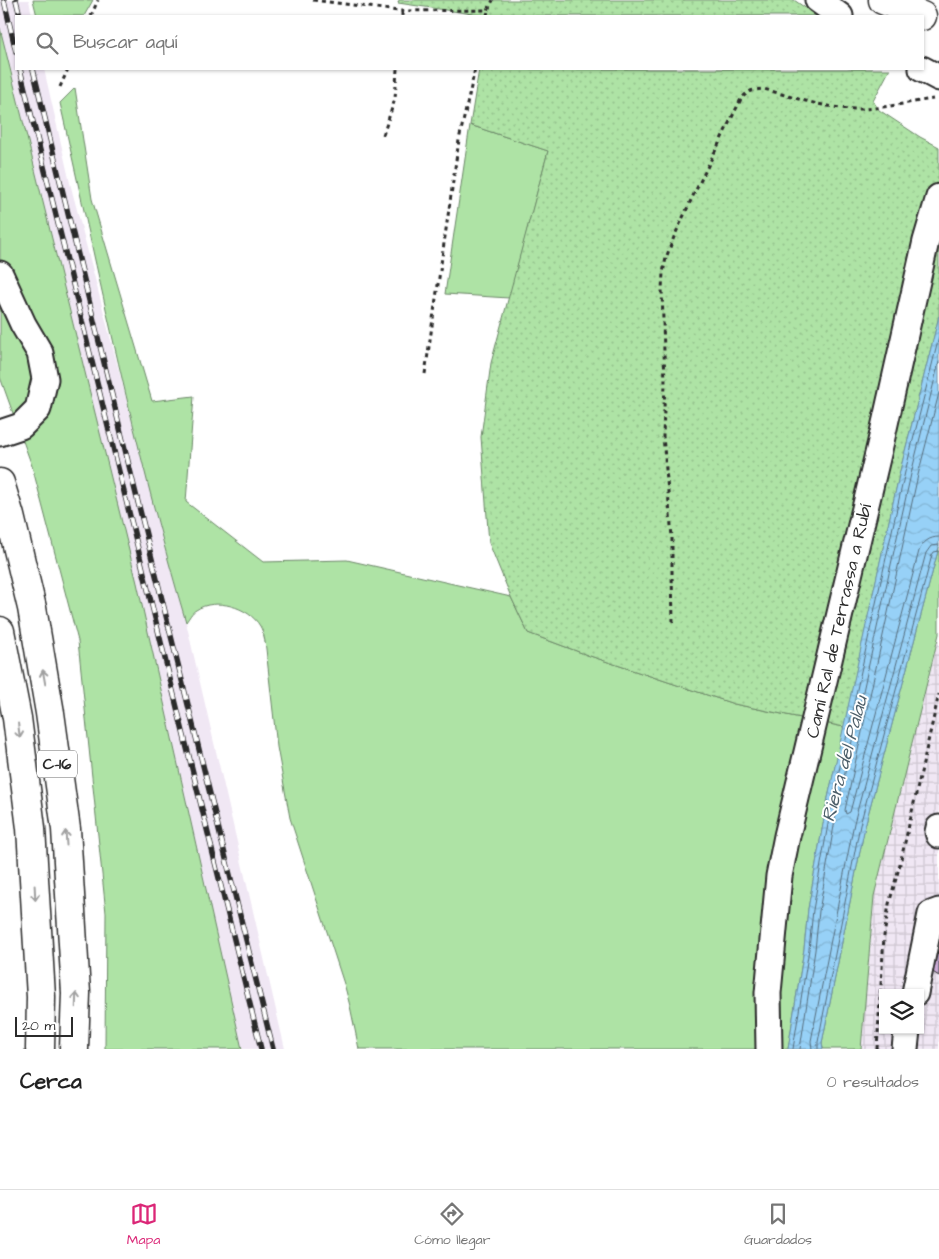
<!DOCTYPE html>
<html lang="es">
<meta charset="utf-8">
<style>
:root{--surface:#fff;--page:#f6f6f6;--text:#222;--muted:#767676;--line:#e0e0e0;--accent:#db2777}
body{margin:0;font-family:"Architects Daughter",sans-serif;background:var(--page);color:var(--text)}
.controls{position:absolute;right:15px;bottom:15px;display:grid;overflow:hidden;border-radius:0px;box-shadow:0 1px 4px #0004}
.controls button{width:45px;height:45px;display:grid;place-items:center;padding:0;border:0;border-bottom:1px solid var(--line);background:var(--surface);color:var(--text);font:25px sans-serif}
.scale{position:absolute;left:15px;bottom:12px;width:58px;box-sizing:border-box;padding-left:5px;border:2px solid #2b2b2b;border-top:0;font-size:14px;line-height:18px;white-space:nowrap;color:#2b2b2b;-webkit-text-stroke:4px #fff;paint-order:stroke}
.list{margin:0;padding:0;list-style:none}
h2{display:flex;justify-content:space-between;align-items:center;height:65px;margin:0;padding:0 20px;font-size:21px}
h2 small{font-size:16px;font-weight:400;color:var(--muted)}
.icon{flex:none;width:28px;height:28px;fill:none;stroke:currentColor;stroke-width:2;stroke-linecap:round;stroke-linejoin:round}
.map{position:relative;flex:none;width:939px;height:1049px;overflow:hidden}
.search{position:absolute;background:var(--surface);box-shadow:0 1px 4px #0004;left:15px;right:15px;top:15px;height:55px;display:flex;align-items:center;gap:12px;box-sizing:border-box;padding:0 18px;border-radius:0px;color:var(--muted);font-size:19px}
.sheet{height:140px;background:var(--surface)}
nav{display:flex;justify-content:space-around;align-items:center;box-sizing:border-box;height:70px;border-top:1px solid var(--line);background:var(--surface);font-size:14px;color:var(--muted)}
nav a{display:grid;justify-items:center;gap:2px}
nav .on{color:var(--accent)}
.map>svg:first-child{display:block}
</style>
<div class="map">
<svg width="939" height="1049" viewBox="0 0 939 1049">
<defs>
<pattern id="industrial-grid" width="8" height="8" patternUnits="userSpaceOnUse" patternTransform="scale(1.25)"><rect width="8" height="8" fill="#f0e7f4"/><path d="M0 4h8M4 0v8" fill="none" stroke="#cec6d1"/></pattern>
<pattern id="garden-dots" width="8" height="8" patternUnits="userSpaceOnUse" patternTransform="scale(1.25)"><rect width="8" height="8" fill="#aee3a5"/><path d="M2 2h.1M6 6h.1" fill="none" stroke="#96c38e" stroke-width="1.8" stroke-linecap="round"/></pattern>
<pattern id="water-waves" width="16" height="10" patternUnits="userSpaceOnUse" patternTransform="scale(1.25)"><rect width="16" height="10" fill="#97d1f7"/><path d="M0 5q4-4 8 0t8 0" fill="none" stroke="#82b4d4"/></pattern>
</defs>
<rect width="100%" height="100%" fill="#fff"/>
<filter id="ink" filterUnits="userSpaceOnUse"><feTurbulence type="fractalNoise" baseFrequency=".02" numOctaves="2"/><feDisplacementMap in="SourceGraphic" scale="10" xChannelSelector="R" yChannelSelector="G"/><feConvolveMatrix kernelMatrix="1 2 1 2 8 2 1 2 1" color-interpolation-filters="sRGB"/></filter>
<g filter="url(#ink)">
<path fill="#f0e7f4" d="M0 0H29L32 16H16V69H44L70 183 173 578 186 622 285 1049H242L137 583 0 28Z"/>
<path fill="url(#industrial-grid)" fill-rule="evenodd" d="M939 634V1049H861L874 896ZM883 993H920V1030H883Z"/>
<g fill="#aee3a5" stroke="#6c8768">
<path d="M33 0H93L84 16H37Z"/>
<path d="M0 28 137 583 242 1049H105L106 913 78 641 32 466 0 377Z"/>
<path d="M75 88 92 199 152 401 194 396 186 502 263 562 347 560 511 597 528 633 590 656 734 704 844 727 826 807 808 909 804 949 788 1049H359L350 1006 345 987 290 818 277 747 266 649C265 641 264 633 260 626 249 607 215 597 196 610 192 612 189 618 186 622 135 451 99 276 60 103Z"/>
<path d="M470 125 548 151 509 298 445 294Z"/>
<path d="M939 547V634L874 896 861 1049H823L822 1043 865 826Z"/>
</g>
<g fill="url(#garden-dots)" stroke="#6c8768">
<path d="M399 0H794L817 16H486L398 3Z"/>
<path d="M479 69H890L873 101 879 110 920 137 939 147V316L900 471 844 727 734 704 590 656 528 633 511 597 489 543 481 437 491 363 548 151 470 125Z"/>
</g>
<path fill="url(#water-waves)" stroke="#6c8fa5" d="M939 316V547L865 826 822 1043 823 1049H788L804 949 808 909 826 807 900 471Z"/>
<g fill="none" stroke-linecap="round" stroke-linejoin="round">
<g stroke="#566d7d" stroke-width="1">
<path d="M939 393 918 475 845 810 846 814 850 812 919 551C923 542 929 537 939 537"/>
<path d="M793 1049 809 949 813 910 831 807 905 472 939 337"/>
<path d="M800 1049 815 950 819 911 837 809 911 474 939 362"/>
<path d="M812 1049 811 1041 854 823 926 553 931 546 939 545"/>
<path d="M818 1049V1042L860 825 932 555 934 552 939 551"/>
</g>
</g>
<path fill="#ceaeda" stroke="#2b2b2b" d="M939 951V976L928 969Z"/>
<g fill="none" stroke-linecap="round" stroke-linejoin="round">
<defs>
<g id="minor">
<path d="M818 0 840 16"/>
<path d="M922 69 939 78"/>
<path d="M0 274 23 324 40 353 45 379 38 409 21 426 0 433"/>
<path d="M939 828 938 832 939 835"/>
<path d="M915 993 931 914 939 911"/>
<path d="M769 1049 768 993 779 876 787 836 882 437 926 241 939 197"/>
<path d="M905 1049 907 1030"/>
</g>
<g id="highway">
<path d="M883 0 922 16"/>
<path d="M0 483 10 516 32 608 50 713 66 829 76 993 74 1049"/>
<path d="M0 631 17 718 31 828 41 997 40 1049"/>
</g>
</defs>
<use href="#minor" stroke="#2b2b2b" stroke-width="29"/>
<use href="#highway" stroke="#2b2b2b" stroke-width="31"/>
<g stroke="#2b2b2b" stroke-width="3" stroke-dasharray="4 4" stroke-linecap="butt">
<path d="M313 0 399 11 488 10 493 0"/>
<path d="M91 16 98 0"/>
<path d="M402 16V10"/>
<path d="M487 16 488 10"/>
<path d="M60 87 68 69"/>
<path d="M383 135 395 99 397 69"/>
<path d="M425 374 459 140 475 69"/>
<path d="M673 622 672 574V537L663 436 665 383 662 289 663 273 666 258 674 237 691 200 741 99C749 90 752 90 764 89 796 98 829 110 863 109 885 108 911 102 933 99"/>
<path d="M877 1049 884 936 889 904 900 864 939 694"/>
</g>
<use href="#minor" stroke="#fff" stroke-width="25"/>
<use href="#highway" stroke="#fff" stroke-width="28"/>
<defs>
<g id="rail">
<path d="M4 0 16 52"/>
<path d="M16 0 20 16"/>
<path d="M20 69 261 1049"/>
<path d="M33 69 132 478 273 1049"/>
</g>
</defs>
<use href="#rail" stroke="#2b2b2b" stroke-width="5.5"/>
<use href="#rail" stroke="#fff" stroke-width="4" stroke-dasharray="11" stroke-linecap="butt"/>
</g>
<defs><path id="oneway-shaft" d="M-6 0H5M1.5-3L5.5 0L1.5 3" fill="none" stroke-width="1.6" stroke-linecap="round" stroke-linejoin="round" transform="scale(1.25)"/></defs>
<g stroke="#a0a0a0">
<use href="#oneway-shaft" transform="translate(44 677) rotate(-100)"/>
<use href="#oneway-shaft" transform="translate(19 731) rotate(83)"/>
<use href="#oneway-shaft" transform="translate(66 838) rotate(-94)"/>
<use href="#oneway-shaft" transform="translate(35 893) rotate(87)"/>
<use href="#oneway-shaft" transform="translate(76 1000) rotate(-88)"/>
</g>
</g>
<g text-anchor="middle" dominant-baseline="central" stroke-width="4" stroke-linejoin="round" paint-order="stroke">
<rect fill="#fff" stroke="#6b6b6b" stroke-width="1" x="37" y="750.5" width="40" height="27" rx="4"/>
<g font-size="16" font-weight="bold" fill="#2b2b2b">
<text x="57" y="764">C-16</text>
</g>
<g font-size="18" fill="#2b2b2b" stroke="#fff">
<text transform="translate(839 621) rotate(-77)">Camí Ral de Terrassa a Rubí</text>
</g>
<g font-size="19" font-style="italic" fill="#4b5d68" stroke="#fff">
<text transform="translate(845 759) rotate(-75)">Riera del Palau</text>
</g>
</g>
</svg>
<div class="controls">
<button><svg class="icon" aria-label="layers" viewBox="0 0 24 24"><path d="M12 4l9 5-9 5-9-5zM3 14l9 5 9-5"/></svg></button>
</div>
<div class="scale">20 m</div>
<div class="search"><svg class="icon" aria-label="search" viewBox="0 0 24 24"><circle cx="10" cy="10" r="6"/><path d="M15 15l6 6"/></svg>Buscar aquí</div>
</div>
<section class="sheet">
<h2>Cerca<small>0 resultados</small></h2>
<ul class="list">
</ul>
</section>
<nav>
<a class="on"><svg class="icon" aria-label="map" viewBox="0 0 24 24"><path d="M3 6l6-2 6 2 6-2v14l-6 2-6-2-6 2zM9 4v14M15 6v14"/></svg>Mapa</a>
<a><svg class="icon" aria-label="directions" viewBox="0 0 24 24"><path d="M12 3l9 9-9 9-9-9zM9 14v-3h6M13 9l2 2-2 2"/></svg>Cómo llegar</a>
<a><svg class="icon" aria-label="saved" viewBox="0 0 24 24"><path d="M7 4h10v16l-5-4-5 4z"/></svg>Guardados</a>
</nav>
